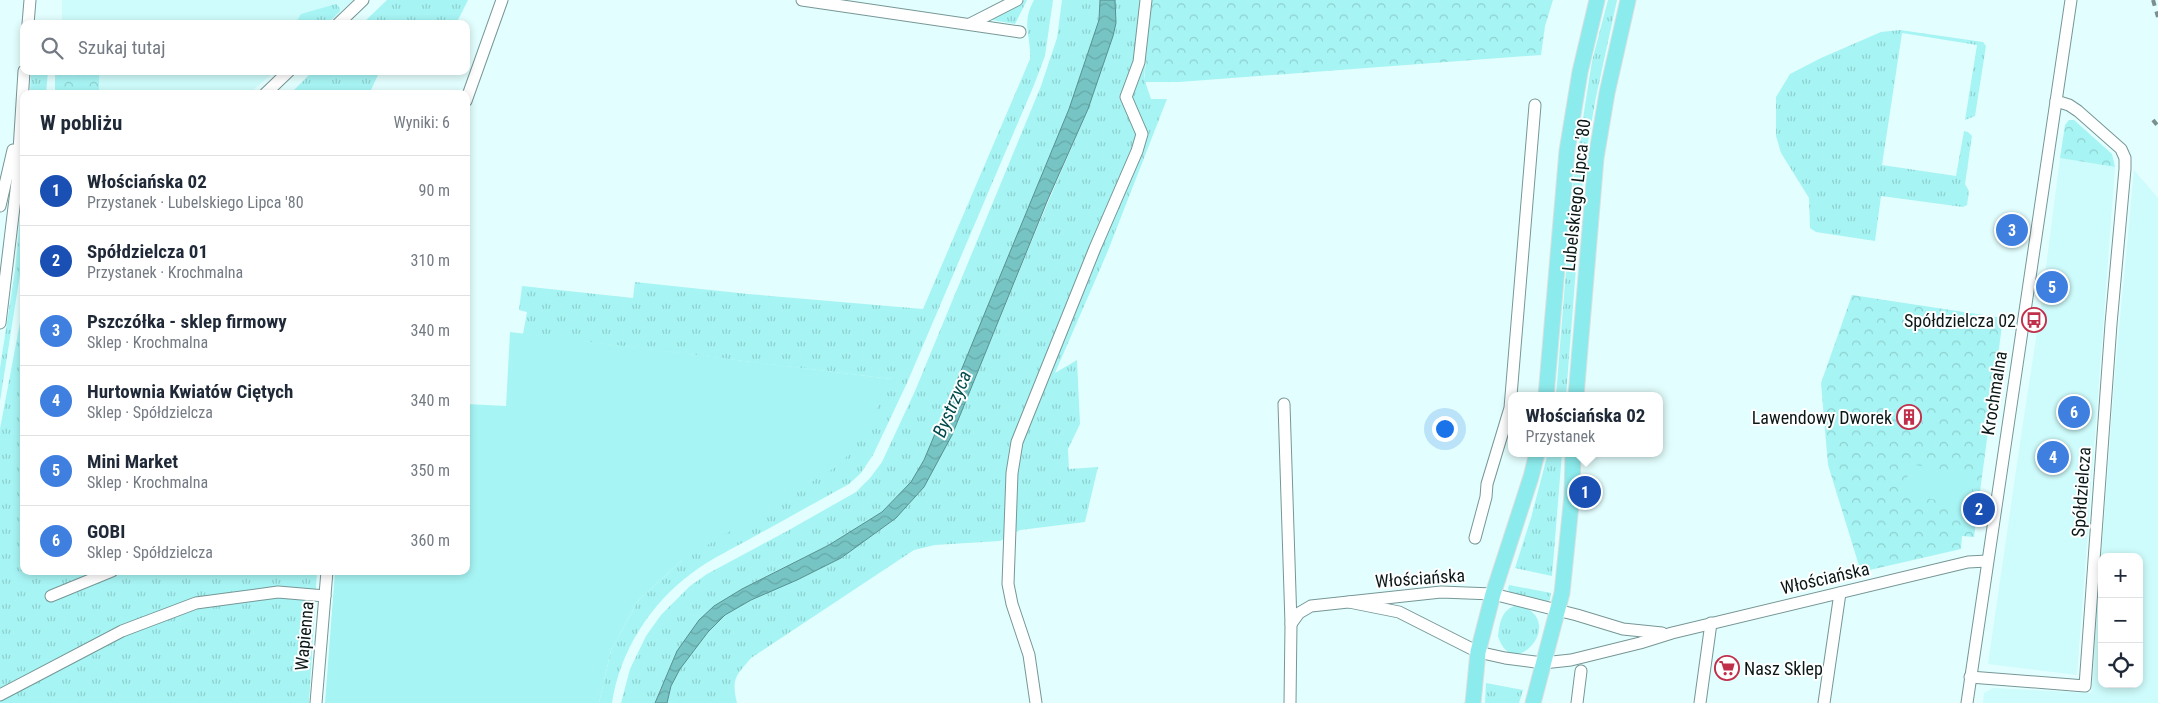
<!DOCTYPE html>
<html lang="pl">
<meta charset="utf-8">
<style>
:root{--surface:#fff;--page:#f6f6f7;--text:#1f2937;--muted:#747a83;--line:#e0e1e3;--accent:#c1304a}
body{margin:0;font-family:"Roboto Condensed",sans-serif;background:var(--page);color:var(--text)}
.controls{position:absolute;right:15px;bottom:15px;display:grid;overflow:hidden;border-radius:10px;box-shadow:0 2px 8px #0003}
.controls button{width:45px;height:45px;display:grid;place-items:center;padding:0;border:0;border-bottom:1px solid var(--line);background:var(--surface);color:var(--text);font:25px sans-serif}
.you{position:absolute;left:1444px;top:428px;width:18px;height:18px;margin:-12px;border:4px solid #fff;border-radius:50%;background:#1a73e8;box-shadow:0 0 0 8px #1a73e833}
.badge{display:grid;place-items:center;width:32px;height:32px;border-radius:50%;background:var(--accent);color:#fff;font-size:16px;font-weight:700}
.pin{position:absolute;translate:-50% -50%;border:2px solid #fff;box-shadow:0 1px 5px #0006}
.popup{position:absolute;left:1508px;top:392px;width:155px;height:65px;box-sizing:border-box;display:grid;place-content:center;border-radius:10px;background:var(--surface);filter:drop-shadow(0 1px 4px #0005);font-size:16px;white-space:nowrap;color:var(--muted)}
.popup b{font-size:19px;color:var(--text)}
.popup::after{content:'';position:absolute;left:50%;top:100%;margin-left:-10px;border:10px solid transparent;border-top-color:var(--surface)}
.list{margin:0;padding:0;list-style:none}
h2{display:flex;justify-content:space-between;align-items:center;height:65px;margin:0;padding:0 20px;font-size:21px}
h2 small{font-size:16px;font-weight:400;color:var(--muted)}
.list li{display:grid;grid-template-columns:32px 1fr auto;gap:15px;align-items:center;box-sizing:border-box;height:70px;padding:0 20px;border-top:1px solid var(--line)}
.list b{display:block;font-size:19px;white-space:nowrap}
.list p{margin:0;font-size:16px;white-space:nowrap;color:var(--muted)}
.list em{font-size:16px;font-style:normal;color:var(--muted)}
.icon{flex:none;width:28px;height:28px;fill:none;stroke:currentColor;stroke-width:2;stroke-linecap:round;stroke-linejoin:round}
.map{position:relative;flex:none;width:2158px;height:703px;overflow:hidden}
.search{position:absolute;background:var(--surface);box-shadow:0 2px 8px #0003;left:20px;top:20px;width:450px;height:55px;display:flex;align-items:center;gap:12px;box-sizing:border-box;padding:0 18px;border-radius:10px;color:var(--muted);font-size:19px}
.panel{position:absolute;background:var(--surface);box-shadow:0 2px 8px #0003;left:20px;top:90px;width:450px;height:485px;border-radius:10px}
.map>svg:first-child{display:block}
</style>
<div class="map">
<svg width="2158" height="703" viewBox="0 0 2158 703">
<defs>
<pattern id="grass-tufts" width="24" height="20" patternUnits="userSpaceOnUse" patternTransform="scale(1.25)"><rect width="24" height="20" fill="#a7f4f4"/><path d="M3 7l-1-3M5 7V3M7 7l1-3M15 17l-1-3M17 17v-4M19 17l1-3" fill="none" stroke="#8ed0d0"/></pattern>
<pattern id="forest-crowns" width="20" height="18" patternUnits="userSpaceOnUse" patternTransform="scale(1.25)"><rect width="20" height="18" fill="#a7f4f4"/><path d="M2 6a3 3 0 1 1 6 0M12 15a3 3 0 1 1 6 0" fill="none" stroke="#8ed0d0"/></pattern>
<pattern id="water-waves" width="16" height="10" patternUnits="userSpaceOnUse" patternTransform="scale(1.25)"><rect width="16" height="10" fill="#77c4c4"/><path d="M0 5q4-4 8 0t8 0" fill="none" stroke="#66a8a8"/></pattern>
</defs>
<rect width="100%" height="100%" fill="#e3fefe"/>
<g fill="#cefbfb" fill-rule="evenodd">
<path d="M62 0H353L328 24H62Z"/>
<path d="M60 71H276L248 94H57Z"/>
<path d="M2060 158 2115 167 2077 675 1988 664 2021 436 2041 306Z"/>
<path d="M2134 170 2158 198V703H1983L1984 693 1993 688 2091 693 2115 373ZM2102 557H2139V684H2102Z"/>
</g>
<g fill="url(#grass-tufts)">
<path d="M387 0H468L456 24H416L408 21 406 24H362Z"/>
<path d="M1025 0H1027L1015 24 986 19Z"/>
<path d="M1034 0H1053L1045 56 1034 85 907 383 873 455 861 473 849 484C818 501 786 519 755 536 734 548 712 558 692 573 650 604 620 651 612 703H599L611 650 638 601 681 561 891 379 523 334 527 312 519 310 522 286 633 298 635 282 748 294 923 309 1030 59C1031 35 1021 23 1034 0Z"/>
<path d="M1062 0H1100L1099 20 1069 109 937 429 924 460 911 482 882 512 829 545 742 589 660 689 655 703H621L630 669 646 636 661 615 690 586 707 574 789 530 856 492 870 478 882 462 915 391 1041 86 1057 38Z"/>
<path d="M1115 0H1151L1144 78 1151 99H1167L1107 253 1055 373 1077 360 1080 424 1068 449 1069 469 1098 467 1085 522 1020 530 1000 541 935 545 914 550 751 658C736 676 731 678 737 703H667L671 686 680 669 708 632 725 615 751 600 841 558 896 518 924 487 952 435 1040 221 1088 109 1113 36Z"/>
<path d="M1608 0H1617L1596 97 1584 165 1566 396H1556L1573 182 1592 61Z"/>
<path d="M336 4 339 7 340 11 327 24H295L301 14Z"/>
<path d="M1900 30 1983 42 1986 46 1975 116 1965 120 1977 45 1902 33 1882 165 1956 176 1964 131 1968 132 1972 136 1965 184 1969 191 1967 205 1963 207 1881 196 1875 241 1816 232 1810 228 1809 198 1781 153 1776 136V97L1790 74 1821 58 1881 32Z"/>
<path d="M31 71H48L46 94H30Z"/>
<path d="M313 71H367L378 75 369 94H290Z"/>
<path d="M24 178V249L0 401V368L15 270Z"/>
<path d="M24 301V571H317L309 703H0V429Z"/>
<path d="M1548 453H1562L1552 576 1515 568 1531 518Z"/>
<path d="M1509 585 1551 593 1550 600 1545 602 1510 593 1508 589Z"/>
<path d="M1517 605C1570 617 1513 686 1498 636 1500 622 1501 610 1517 605Z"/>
<path d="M1486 683 1523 690 1519 703H1485Z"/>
</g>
<g fill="url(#forest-crowns)">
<path d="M1151 0H1553L1545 26 1541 55 1179 82H1144Z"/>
<rect x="55" y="71" width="44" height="23"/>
<path d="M2069 120H2074L2112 154 2115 167 2060 158 2065 125Z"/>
<path d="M1852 295 2003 318 1974 537 1962 536 1961 549 1861 572 1828 465 1821 383Z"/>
</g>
<g fill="#a7f4f4">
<path d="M510 332 891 379 866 430 841 464 681 561 638 601 611 650 599 703H325L335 571H466V404L506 406Z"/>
<path d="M1910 464 1975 476 1969 506 1904 494Z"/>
</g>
<path fill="url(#water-waves)" stroke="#579090" d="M1100 0H1115L1116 23 1113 36 1088 109 1048 199 952 435 924 487 896 518 841 558 797 580 751 600 725 615 708 632 680 669 671 686 667 703H655L677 651 699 620 714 606 742 589 829 545 882 512 911 482 924 460 937 429 1069 109 1099 20Z"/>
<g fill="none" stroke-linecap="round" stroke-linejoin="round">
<defs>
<g id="minor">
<path d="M802 0 1020 32"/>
<path d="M28 24 30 0"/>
<path d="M338 24 363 0"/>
<path d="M970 24 1017 0"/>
<path d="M265 94 289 71"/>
<path d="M466 101 502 0"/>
<path d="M0 206 13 150"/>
<path d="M0 323 17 182 24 71"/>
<path d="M1284 404 1291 624 1290 703"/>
<path d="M1475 538 1486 497 1487 484 1510 408 1535 105"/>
<path d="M51 596 112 571"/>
<path d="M1349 602 1399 612 1478 652 1505 658 1543 663 1571 660 1640 643 1672 633 1968 562 1987 561"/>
<path d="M1291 624 1299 613 1311 606 1441 592 1493 594 1577 615 1623 629 1662 633"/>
<path d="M1970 677 2085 686 2111 324 2125 169V158L2121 149 2078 111 2069 105 2056 101"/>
<path d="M0 695 122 631 196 603 278 592 325 596"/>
<path d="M316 703 327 571"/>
<path d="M1036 703 1029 655 1012 604 1008 584 1012 473 1017 442 1095 248 1137 151 1142 134 1126 97 1139 62 1146 0"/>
<path d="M1577 703 1581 671"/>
<path d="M1700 703 1711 623"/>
<path d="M1824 703 1840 593"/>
<path d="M1967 703 2071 0"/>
</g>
<g id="major">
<path d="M1546 396 1567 151 1580 72 1597 0"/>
<path d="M1576 396 1596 158 1607 93 1628 0"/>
<path d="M1473 703 1478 652 1493 594 1531 477 1537 453"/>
<path d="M1533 703 1562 593 1572 495 1573 453"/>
</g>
</defs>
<use href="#minor" stroke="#769796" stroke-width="13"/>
<use href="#major" stroke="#dddfdf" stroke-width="17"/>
<use href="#minor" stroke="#fff" stroke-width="11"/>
<use href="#major" stroke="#8cebec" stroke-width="15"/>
<g stroke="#7b8f8f" stroke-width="4" stroke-dasharray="6 6" stroke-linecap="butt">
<path d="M2153 0 2158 17"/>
<path d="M2153 120 2158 126"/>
</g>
</g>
<defs>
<symbol id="bus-ring" viewBox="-11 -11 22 22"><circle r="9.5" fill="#fff" stroke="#c1304a" stroke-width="1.5"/><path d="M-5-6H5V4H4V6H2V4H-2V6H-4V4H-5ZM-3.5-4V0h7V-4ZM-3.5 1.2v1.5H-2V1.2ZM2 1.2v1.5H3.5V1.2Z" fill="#c1304a"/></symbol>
<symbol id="building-ring" viewBox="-11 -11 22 22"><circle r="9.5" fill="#fff" stroke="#c1304a" stroke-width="1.5"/><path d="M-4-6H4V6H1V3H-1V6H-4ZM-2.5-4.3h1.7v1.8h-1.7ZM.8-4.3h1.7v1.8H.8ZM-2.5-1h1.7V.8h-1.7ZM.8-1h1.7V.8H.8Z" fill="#c1304a"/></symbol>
<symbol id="supermarket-ring" viewBox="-11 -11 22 22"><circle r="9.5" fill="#fff" stroke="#c1304a" stroke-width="1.5"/><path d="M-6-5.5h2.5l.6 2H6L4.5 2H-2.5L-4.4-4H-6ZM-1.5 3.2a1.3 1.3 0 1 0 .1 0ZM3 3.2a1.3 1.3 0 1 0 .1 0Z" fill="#c1304a"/></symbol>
</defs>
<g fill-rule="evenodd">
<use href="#bus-ring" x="2020" y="306" width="28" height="28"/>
<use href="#building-ring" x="1895" y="403" width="28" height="28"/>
<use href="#supermarket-ring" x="1713" y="654" width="28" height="28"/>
</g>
<g text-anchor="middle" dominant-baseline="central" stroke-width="4" stroke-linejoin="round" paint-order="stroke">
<g font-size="18" fill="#0b1818" stroke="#fff">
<text transform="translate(1576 195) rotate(-84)">Lubelskiego Lipca '80</text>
<text transform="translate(1994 393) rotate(-81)">Krochmalna</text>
<text transform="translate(2081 492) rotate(-86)">Spółdzielcza</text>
<text transform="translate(1420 578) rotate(-4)">Włościańska</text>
<text transform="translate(1825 578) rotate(-13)">Włościańska</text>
<text transform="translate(304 636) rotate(-85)">Wapienna</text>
</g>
<g font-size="18" fill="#0b1818" stroke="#fff" text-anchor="end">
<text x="2016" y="320">Spółdzielcza 02</text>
<text x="1892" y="417">Lawendowy Dworek</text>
<text x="1744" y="668" text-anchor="start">Nasz Sklep</text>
</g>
<g font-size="19" font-style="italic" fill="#004b4c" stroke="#fff">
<text transform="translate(952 404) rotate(-67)">Bystrzyca</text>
</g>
</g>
</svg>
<div class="controls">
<button>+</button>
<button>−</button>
<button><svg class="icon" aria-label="locate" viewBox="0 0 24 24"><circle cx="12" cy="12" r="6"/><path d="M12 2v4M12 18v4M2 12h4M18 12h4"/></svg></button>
</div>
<div class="you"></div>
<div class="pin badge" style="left:1585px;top:492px;background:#1a4fb4">1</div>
<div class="popup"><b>Włościańska 02</b>Przystanek</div>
<div class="pin badge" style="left:1979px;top:509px;background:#1a4fb4">2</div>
<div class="pin badge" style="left:2012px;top:230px;background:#3f7fe0">3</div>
<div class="pin badge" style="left:2053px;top:457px;background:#3f7fe0">4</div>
<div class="pin badge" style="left:2052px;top:287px;background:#3f7fe0">5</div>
<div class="pin badge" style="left:2074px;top:412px;background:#3f7fe0">6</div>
<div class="search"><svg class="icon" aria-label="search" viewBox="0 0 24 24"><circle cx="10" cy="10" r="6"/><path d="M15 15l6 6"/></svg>Szukaj tutaj</div>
<section class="panel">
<h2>W pobliżu<small>Wyniki: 6</small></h2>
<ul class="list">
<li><span class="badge" style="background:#1a4fb4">1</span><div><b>Włościańska 02</b><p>Przystanek · Lubelskiego Lipca '80</p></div><em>90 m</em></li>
<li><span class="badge" style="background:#1a4fb4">2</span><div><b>Spółdzielcza 01</b><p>Przystanek · Krochmalna</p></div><em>310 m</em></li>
<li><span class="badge" style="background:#3f7fe0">3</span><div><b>Pszczółka - sklep firmowy</b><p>Sklep · Krochmalna</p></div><em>340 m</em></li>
<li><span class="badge" style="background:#3f7fe0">4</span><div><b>Hurtownia Kwiatów Ciętych</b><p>Sklep · Spółdzielcza</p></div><em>340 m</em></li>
<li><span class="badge" style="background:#3f7fe0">5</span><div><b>Mini Market</b><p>Sklep · Krochmalna</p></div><em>350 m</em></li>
<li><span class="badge" style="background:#3f7fe0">6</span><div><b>GOBI</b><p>Sklep · Spółdzielcza</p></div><em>360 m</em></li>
</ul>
</section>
</div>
